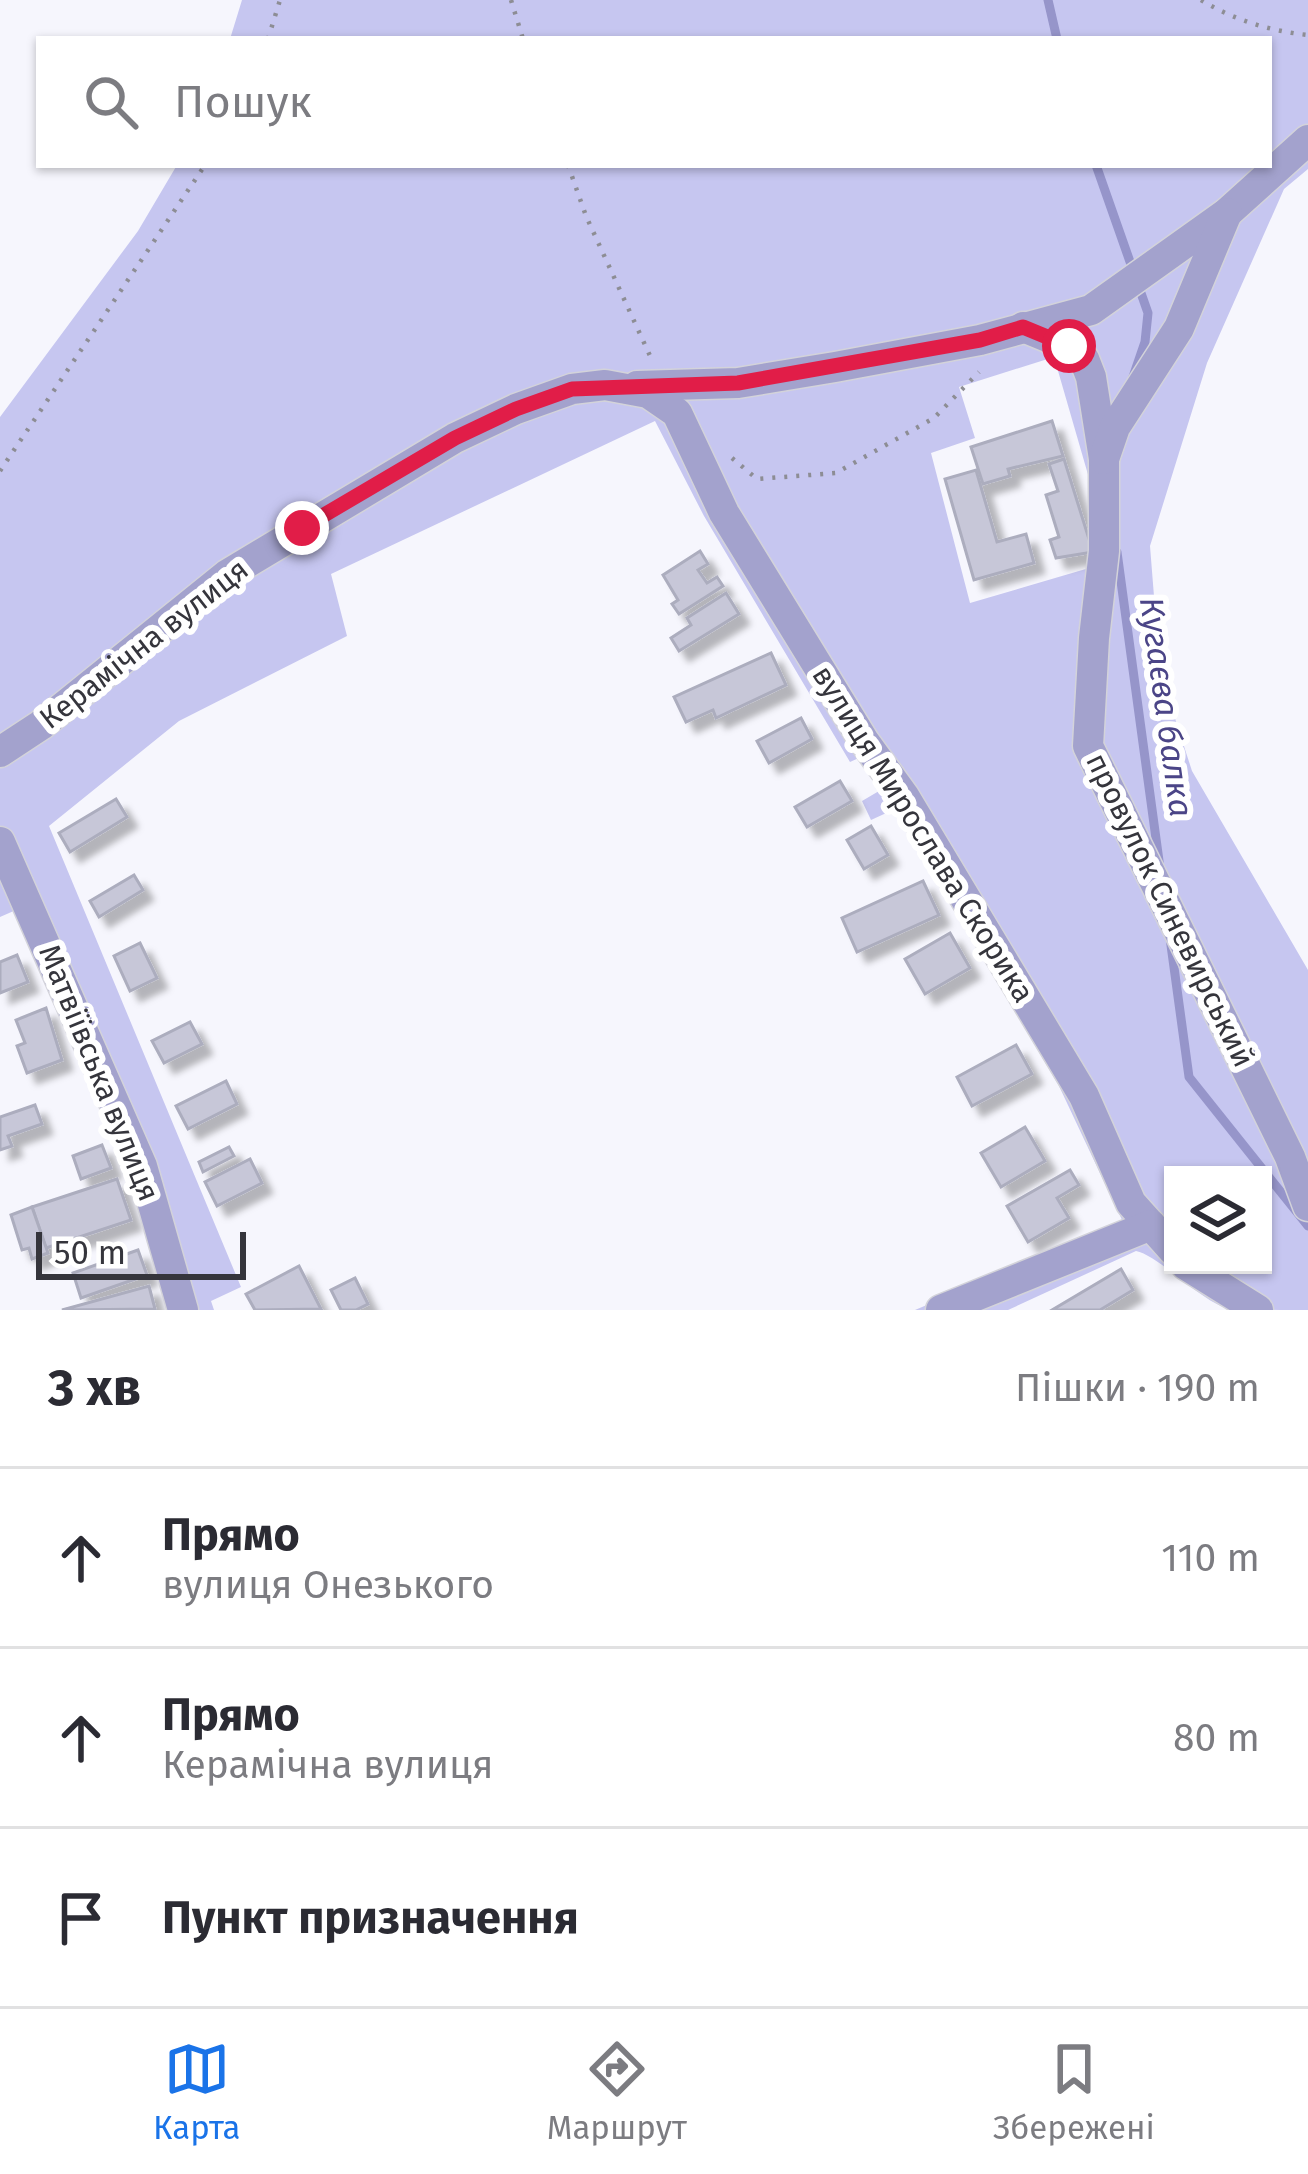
<!DOCTYPE html>
<html lang="uk">
<meta charset="utf-8">
<style>
:root{--surface:#fff;--page:#f7f7f7;--text:#2b2b33;--muted:#7c7c81;--line:#e1e1e2;--accent:#1a73e8}
body{margin:0;font-family:"Fira Sans",sans-serif;background:var(--page);color:var(--text)}
.controls{position:absolute;right:36px;bottom:36px;display:grid;overflow:hidden;border-radius:0px;box-shadow:0 3px 9px #0004}
.controls button{width:108px;height:108px;display:grid;place-items:center;padding:0;border:0;border-bottom:3px solid var(--line);background:var(--surface);color:var(--text);font:60px sans-serif}
.scale{position:absolute;left:36px;bottom:30px;width:210px;box-sizing:border-box;padding-left:12px;border:6px solid #35353c;border-top:0;font-size:33px;line-height:42px;white-space:nowrap;color:#35353c;-webkit-text-stroke:9px #fff;paint-order:stroke}
.stop{position:absolute;width:36px;height:36px;margin:-27px;border:9px solid #e11d48;border-radius:50%;background:#fff}
.stop.end{background:#e11d48;border-color:#fff;box-shadow:0 3px 12px #0008}
.list{margin:0;padding:0;list-style:none}
h2{display:flex;justify-content:space-between;align-items:center;height:156px;margin:0;padding:0 48px;font-size:51px}
h2 small{font-size:39px;font-weight:400;color:var(--muted)}
.list li{display:grid;grid-template-columns:78px 1fr auto;gap:36px;align-items:center;box-sizing:border-box;height:180px;padding:0 48px;border-top:3px solid var(--line)}
.list b{display:block;font-size:45px;white-space:nowrap}
.list p{margin:0;font-size:39px;white-space:nowrap;color:var(--muted)}
.list em{font-size:39px;font-style:normal;color:var(--muted)}
.icon{flex:none;width:66px;height:66px;fill:none;stroke:currentColor;stroke-width:2;stroke-linecap:round;stroke-linejoin:round}
.map{position:relative;flex:none;width:1308px;height:1310px;overflow:hidden}
.search{position:absolute;background:var(--surface);box-shadow:0 3px 9px #0004;left:36px;right:36px;top:36px;height:132px;display:flex;align-items:center;gap:30px;box-sizing:border-box;padding:0 42px;border-radius:0px;color:var(--muted);font-size:45px}
.sheet{height:696px;background:var(--surface)}
nav{display:flex;justify-content:space-around;align-items:center;box-sizing:border-box;height:168px;border-top:3px solid var(--line);background:var(--surface);font-size:33px;color:var(--muted)}
nav a{display:grid;justify-items:center;gap:6px}
nav .on{color:var(--accent)}
.map>svg:first-child{display:block}
</style>
<div class="map">
<svg width="1308" height="1310" viewBox="0 0 1308 1310">
<defs>
<filter id="shadow"><feDropShadow dx="10" dy="10" stdDeviation="3" flood-color="#0004"/></filter>
</defs>
<rect width="100%" height="100%" fill="#f6f6fd"/>
<path fill="#c6c6f0" fill-rule="evenodd" d="M242 0H1308V169L1284 189 1207 363 1150 546 1160 672 1192 771 1308 970V1310C1283 1310 1245 1310 1223 1307 1196 1296 1157 1255 1136 1251L1008 1310H915L1123 1222 1059 1086 895 809 871 820 862 801 879 791 861 757 850 762 704 516 655 421 331 574 347 636 179 721 49 826 241 1287 211 1301 214 1310H176L134 1170 25 906 0 917V417L138 231 177 165H1269V39H230ZM1054 357 1113 561 970 603 931 453 975 438 959 387ZM1173 1175H1263V1265H1173Z"/>
<g fill="none" stroke-linecap="round" stroke-linejoin="round">
<g stroke="#9695ca" stroke-width="9">
<path d="M1048 0 1057 39"/>
<path d="M1096 165 1148 313 1145 342 1133 377"/>
<path d="M1117 552 1160 868"/>
<path d="M1170 938 1189 1077 1308 1226"/>
</g>
</g>
<g fill="#c7c7d8" stroke="#acadbe" stroke-width="3" filter="url(#shadow)">
<path d="M1052 421 1063 456 1008 469 1010 476 983 484 971 447Z"/>
<path d="M1064 459 1093 552 1056 558 1050 540 1059 537 1046 495 1058 491 1049 464Z"/>
<path d="M976 470 997 542 1026 534 1034 563 974 580 945 479Z"/>
<path d="M700 551 708 564 698 570 707 583 717 577 723 586 679 614 672 604 678 600 663 575Z"/>
<path d="M726 593 739 614 679 651 671 638 691 625 687 618Z"/>
<path d="M771 653 786 685 716 718 713 710 686 722 674 697Z"/>
<path d="M801 718 812 739 769 763 757 741Z"/>
<path d="M840 781 852 801 807 827 795 807Z"/>
<path d="M116 799 127 817 70 852 59 833Z"/>
<path d="M871 826 888 855 864 869 847 840Z"/>
<path d="M134 875 143 890 99 917 90 901Z"/>
<path d="M923 881 939 915 857 952 842 918Z"/>
<path d="M950 933 970 968 925 994 905 959Z"/>
<path d="M140 943 157 978 130 991 114 956Z"/>
<path d="M17 955 28 982 0 993V962Z"/>
<path d="M46 1008 62 1060 27 1073 17 1046 25 1043 16 1020Z"/>
<path d="M190 1022 202 1044 164 1063 152 1041Z"/>
<path d="M1016 1045 1032 1074 972 1106 957 1077Z"/>
<path d="M226 1081 237 1104 188 1129 176 1106Z"/>
<path d="M35 1105 42 1124 8 1136 12 1146 0 1150V1117Z"/>
<path d="M1025 1127 1045 1161 1001 1187 981 1153Z"/>
<path d="M102 1145 111 1168 81 1179 73 1156Z"/>
<path d="M229 1147 234 1156 203 1172 199 1162Z"/>
<path d="M250 1159 262 1183 217 1206 205 1182Z"/>
<path d="M1070 1170 1079 1185 1057 1198 1069 1218 1028 1242 1007 1206Z"/>
<path d="M117 1179 131 1220 46 1248 32 1207Z"/>
<path d="M32 1207 48 1253 32 1259 29 1248 22 1250 11 1215Z"/>
<path d="M138 1250 147 1275 81 1298 73 1273Z"/>
<path d="M299 1266 321 1309 255 1310 246 1294Z"/>
<path d="M1121 1269 1133 1290 1100 1310H1052Z"/>
<path d="M355 1278 368 1304 356 1310H341L331 1290Z"/>
<path d="M149 1286 155 1309 62 1310Z"/>
</g>
<g fill="none" stroke-linecap="round" stroke-linejoin="round">
<defs>
<g id="minor">
<path d="M1023 327 1069 346 1084 359 1091 377 1104 459V551L1094 638 1088 746 1290 1157 1308 1206"/>
<path d="M637 386 738 383 835 367 980 340 1091 310 1227 213 1308 140"/>
<path d="M1104 459 1115 427 1179 328 1227 213"/>
<path d="M0 752 41 725 228 574 455 438 516 409 572 389 605 385 648 393 677 413 724 513 864 741 904 796 1084 1096 1131 1203 1173 1250"/>
<path d="M0 842 142 1166 183 1310"/>
<path d="M1186 1265 1258 1310"/>
<path d="M941 1310 1151 1225"/>
</g>
</defs>
<use href="#minor" stroke="#d3d3da" stroke-width="33"/>
<g stroke="#8d8d94" stroke-width="4.5" stroke-dasharray="3 9" stroke-linecap="butt">
<path d="M511 0 523 39"/>
<path d="M1201 0C1234 20 1270 31 1308 35"/>
<path d="M268 39 280 0"/>
<path d="M568 165 586 216 651 358"/>
<path d="M732 458 757 479 836 473 934 418 979 372"/>
<path d="M0 471 205 165"/>
</g>
<use href="#minor" stroke="#a3a2cd" stroke-width="30"/>
</g>
<g fill="none" stroke-linecap="round" stroke-linejoin="round">
<path stroke="#e11d48" stroke-width="15" d="M302 528 455 438 516 409 572 389 738 383 980 340 1023 327 1069 346"/>
</g>
<g text-anchor="middle" dominant-baseline="central" stroke-width="12" stroke-linejoin="round" paint-order="stroke">
<g font-size="30" fill="#35353c" stroke="#fff">
<text transform="translate(144 644) rotate(-38)">Керамічна вулиця</text>
<text transform="translate(923 834) rotate(58)">вулиця Мирослава Скорика</text>
<text transform="translate(1170 910) rotate(64)">провулок Синевирський</text>
<text transform="translate(99 1073) rotate(68)">Матвіївська вулиця</text>
</g>
<g font-size="33" font-style="italic" fill="#4b4587" stroke="#fff">
<text transform="translate(1166 707) rotate(82)">Кугаєва балка</text>
</g>
</g>
</svg>
<div class="controls">
<button><svg class="icon" aria-label="layers" viewBox="0 0 24 24"><path d="M12 4l9 5-9 5-9-5zM3 14l9 5 9-5"/></svg></button>
</div>
<div class="scale">50 m</div>
<div class="stop" style="left:1069px;top:346px"></div>
<div class="stop end" style="left:302px;top:528px"></div>
<div class="search"><svg class="icon" aria-label="search" viewBox="0 0 24 24"><circle cx="10" cy="10" r="6"/><path d="M15 15l6 6"/></svg>Пошук</div>
</div>
<section class="sheet">
<h2>3 хв<small>Пішки · 190 m</small></h2>
<ul class="list">
<li><svg class="icon" aria-label="ahead" viewBox="0 0 24 24"><path d="M12 20V5M6 11l6-6 6 6"/></svg><div><b>Прямо</b><p>вулиця Онезького</p></div><em>110 m</em></li>
<li><svg class="icon" aria-label="ahead" viewBox="0 0 24 24"><path d="M12 20V5M6 11l6-6 6 6"/></svg><div><b>Прямо</b><p>Керамічна вулиця</p></div><em>80 m</em></li>
<li><svg class="icon" aria-label="arrive" viewBox="0 0 24 24"><path d="M6 21V4h12l-3 4 3 4H6"/></svg><div><b>Пункт призначення</b></div></li>
</ul>
</section>
<nav>
<a class="on"><svg class="icon" aria-label="map" viewBox="0 0 24 24"><path d="M3 6l6-2 6 2 6-2v14l-6 2-6-2-6 2zM9 4v14M15 6v14"/></svg>Карта</a>
<a><svg class="icon" aria-label="directions" viewBox="0 0 24 24"><path d="M12 3l9 9-9 9-9-9zM9 14v-3h6M13 9l2 2-2 2"/></svg>Маршрут</a>
<a><svg class="icon" aria-label="saved" viewBox="0 0 24 24"><path d="M7 4h10v16l-5-4-5 4z"/></svg>Збережені</a>
</nav>
